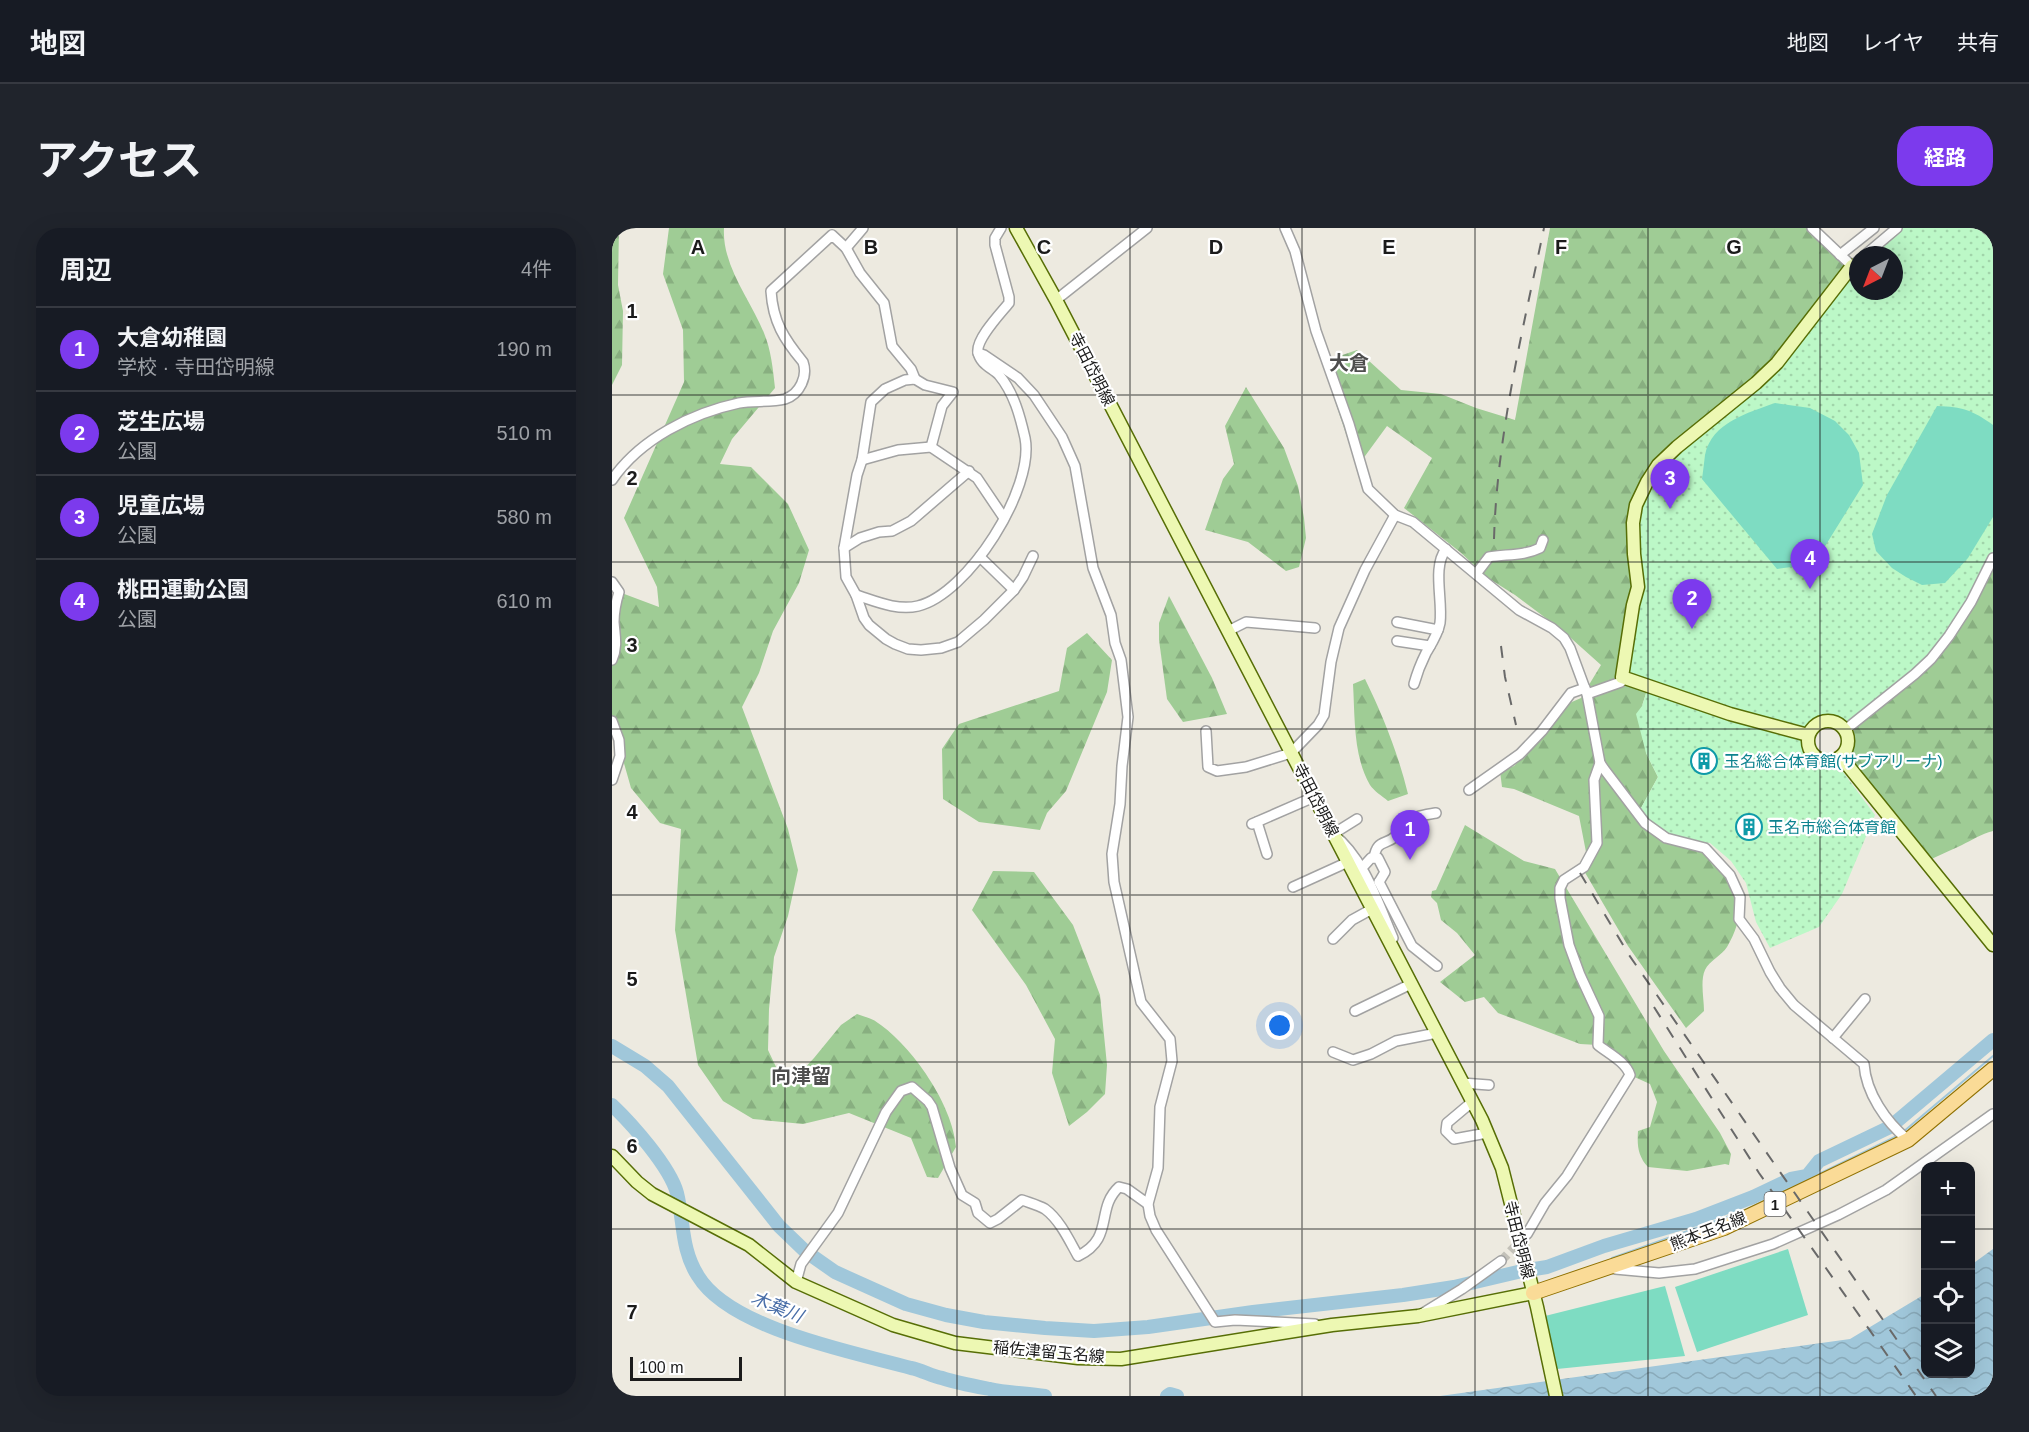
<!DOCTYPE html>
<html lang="ja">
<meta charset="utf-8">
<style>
:root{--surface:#171b24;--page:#20242c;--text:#f1f3f6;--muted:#9ea1a6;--line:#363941;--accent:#7c3aed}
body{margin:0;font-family:Helvetica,"Noto Sans JP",sans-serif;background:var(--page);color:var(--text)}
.controls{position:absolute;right:18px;bottom:18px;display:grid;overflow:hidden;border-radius:12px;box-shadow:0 6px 24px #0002}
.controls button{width:54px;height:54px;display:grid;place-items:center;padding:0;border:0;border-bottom:2px solid var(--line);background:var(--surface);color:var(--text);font:30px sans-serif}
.compass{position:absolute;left:1237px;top:18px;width:54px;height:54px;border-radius:50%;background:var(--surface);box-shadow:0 6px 24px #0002;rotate:222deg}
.scale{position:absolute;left:18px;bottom:15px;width:112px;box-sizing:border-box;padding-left:6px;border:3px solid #1b1b1b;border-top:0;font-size:16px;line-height:21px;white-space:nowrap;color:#1b1b1b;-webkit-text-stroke:4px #fff;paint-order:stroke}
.you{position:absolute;left:668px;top:798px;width:21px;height:21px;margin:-15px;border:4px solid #fff;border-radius:50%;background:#1a73e8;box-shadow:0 0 0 9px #1a73e833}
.badge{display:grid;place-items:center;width:39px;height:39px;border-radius:50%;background:var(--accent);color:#fff;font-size:20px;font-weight:700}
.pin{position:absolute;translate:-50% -50px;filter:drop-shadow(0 2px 3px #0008)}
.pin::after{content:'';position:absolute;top:32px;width:21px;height:18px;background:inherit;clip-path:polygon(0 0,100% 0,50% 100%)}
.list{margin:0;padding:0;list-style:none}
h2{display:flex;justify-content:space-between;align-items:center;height:78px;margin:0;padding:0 24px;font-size:26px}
h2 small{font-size:20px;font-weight:400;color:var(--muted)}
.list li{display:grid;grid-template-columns:39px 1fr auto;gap:18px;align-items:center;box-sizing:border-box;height:84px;padding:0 24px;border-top:2px solid var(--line)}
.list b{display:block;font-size:22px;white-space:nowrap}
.list p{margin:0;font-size:20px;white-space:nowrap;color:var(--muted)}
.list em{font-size:20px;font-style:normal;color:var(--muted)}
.icon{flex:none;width:33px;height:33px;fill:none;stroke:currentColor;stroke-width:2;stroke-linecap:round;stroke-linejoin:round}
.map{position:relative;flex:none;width:1381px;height:1168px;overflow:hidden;border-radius:24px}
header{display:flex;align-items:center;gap:36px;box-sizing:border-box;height:84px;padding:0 30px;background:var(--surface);border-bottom:2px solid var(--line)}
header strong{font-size:28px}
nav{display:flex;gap:33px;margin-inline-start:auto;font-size:21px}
.intro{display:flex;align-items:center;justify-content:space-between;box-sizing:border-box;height:144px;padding:0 36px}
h1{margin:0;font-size:42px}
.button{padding:15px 27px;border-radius:24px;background:var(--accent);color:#fff;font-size:21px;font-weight:700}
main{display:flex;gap:36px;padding:0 36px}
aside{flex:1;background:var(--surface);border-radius:24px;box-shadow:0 6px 24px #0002}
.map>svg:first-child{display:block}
</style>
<header>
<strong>地図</strong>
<nav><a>地図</a><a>レイヤ</a><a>共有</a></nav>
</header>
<div class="intro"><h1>アクセス</h1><a class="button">経路</a></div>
<main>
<aside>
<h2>周辺<small>4件</small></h2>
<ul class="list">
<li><span class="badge">1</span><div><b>大倉幼稚園</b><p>学校 · 寺田岱明線</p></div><em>190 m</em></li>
<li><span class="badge">2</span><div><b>芝生広場</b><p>公園</p></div><em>510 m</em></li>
<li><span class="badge">3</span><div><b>児童広場</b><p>公園</p></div><em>580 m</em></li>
<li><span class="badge">4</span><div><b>桃田運動公園</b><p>公園</p></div><em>610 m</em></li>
</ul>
</aside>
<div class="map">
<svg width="1381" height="1168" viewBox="0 0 1381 1168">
<defs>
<pattern id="forest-firs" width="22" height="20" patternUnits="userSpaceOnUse" patternTransform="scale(1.5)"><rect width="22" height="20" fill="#9fcc95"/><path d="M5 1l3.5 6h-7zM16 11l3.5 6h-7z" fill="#88af80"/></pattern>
<pattern id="park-dots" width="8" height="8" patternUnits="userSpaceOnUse" patternTransform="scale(1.5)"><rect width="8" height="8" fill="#bcf8c7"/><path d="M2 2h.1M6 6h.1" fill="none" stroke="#a1d4aa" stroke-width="1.8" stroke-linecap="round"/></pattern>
<pattern id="water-waves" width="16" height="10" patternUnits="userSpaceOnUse" patternTransform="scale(1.5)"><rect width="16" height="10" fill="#a0c7da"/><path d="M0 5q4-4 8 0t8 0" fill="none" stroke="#89aaba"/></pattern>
</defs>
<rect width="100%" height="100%" fill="#edeae0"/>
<g fill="url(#forest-firs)">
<path d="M0 0H7L6 57 11 83 10 137 0 157Z"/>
<path d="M57 0H112C110 38 138 71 152 105 159 122 161 141 163 160L120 211 108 236 139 239 176 276 197 322 187 355 161 403 147 445 130 479 176 601 186 642 176 688 162 729 157 781 156 822 174 860 202 830 229 797 245 786C252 789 260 790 266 795 300 818 341 877 344 919L326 950 315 949 299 910 237 885 191 896 141 891 111 873 86 837 63 702 69 601 48 595 19 560 0 493V432L7 364 47 379 45 359 12 290 72 154 71 102 51 46Z"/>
<path d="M938 0H1200L1240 38 1038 453 1030 478 1034 525 1046 549 1029 580C1080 611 1158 647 1115 719 1110 727 1097 733 1093 742 1088 753 1092 771 1092 783L1074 800 1016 718 968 636 974 624 967 588 902 561 890 559 888 543 902 538 940 498 953 477 969 470 989 437 951 403 903 367 876 350 848 324 792 280 820 230 775 198 745 239 710 134 745 122 789 162 829 166 864 180 903 192Z"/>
<path d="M634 159 672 220 686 258 692 290 694 310 687 339 674 343 636 314 593 302 611 251 622 236 613 198Z"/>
<path d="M1381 330V603C1369 606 1360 612 1350 617 1337 623 1327 627 1314 634L1235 527 1239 517 1235 504Z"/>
<path d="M557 368 600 450 615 486 571 494 555 471 547 412V395Z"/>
<path d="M475 405 500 432 495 464 454 563 435 585 428 602 367 594 331 571 330 521 347 496 447 463 455 420Z"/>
<path d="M753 451C771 488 786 525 796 566L776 573C770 568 762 563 758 557 741 528 743 489 741 456Z"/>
<path d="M853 597 912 633 943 641 1052 823 1108 905 1119 926 1117 937 1113 936 1075 943 1036 939C1026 928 1025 918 1026 903L1038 899 1045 874 1038 856 1018 847 986 817 968 816 886 785 872 769 853 774 828 754 863 727 845 705 829 692 825 675 819 669 820 663 824 662Z"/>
<path d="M381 643 422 644 461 697 488 767 495 837 493 866 475 884 457 898 440 845 443 811 414 757 360 682Z"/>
</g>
<path fill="url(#park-dots)" d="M1286 0H1374L1381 5V337L1370 363 1333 415 1321 426 1235 497C1207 469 1173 509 1199 531 1207 538 1216 540 1225 536L1263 587 1230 666 1207 699 1158 720 1144 694 1134 655 1119 633 1098 615 1054 610 1033 595 1029 580 1046 549 1034 525 1024 486 1030 478 1038 453 1016 446 1021 315 1035 254 1165 135 1246 33V63H1282V27H1252Z"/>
<g fill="#7edcc2">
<path d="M1163 175 1198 180 1223 193 1237 207 1247 225 1251 257 1202 336 1165 341 1090 251C1091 244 1092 235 1093 227 1100 194 1136 185 1163 175Z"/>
<path d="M1325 178C1351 179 1360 182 1381 197V289L1356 330 1333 355 1310 357 1294 349 1280 340 1264 323 1260 306 1275 267Z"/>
<path d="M1176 1021 1196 1087 1085 1124 1063 1059Z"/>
<path d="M1053 1058 1073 1128 945 1141 933 1088Z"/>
</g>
<path fill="url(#water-waves)" d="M1381 1021V1168H828L1238 1111 1313 1066 1314 1146H1358L1359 1037Z"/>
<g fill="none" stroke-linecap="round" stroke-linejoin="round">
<g stroke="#a0c7da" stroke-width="2">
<path d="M1291 904 1381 828"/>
<path d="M1000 1030 1129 984 1287 907"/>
</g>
<g stroke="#a0c7da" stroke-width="14">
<path d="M0 818 33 838 56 858 167 998 193 1023 223 1044 294 1076 334 1087 372 1094 433 1100 482 1103 536 1099 641 1084 791 1067 842 1059 910 1043 935 1039 992 1018 1084 991 1141 969 1179 951 1195 948 1207 933 1278 899 1381 812"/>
<path d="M0 877C20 896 58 939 65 965 72 993 69 1022 86 1048 118 1101 241 1124 299 1140 310 1142 319 1148 330 1150 345 1155 362 1158 378 1161 396 1165 415 1165 433 1168"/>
<path d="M555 1168 558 1166 565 1168"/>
</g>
<path stroke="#c3c1b9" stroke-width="9" stroke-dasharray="9 4.5" stroke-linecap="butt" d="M889 1033 911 1010"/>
<defs>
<g id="street">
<path d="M673 0 683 23 704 103 737 196 756 261 783 287 801 294 907 382 940 400 952 410 958 420 975 466 988 535 992 541 1033 595 1054 610 1093 620 1118 647 1128 669 1127 691 1142 711 1158 744 1168 760 1182 777 1252 836C1254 865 1274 894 1296 912"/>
<path d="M1200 0 1240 38 1246 33"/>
<path d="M1374 0 1381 5"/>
<path d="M234 20 251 0"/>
<path d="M1228 27 1262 0"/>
<path d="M1253 27 1285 0"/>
<path d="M444 72 535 0"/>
<path d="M366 125 372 127 406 150 422 167 450 209 463 238 481 340 499 387 503 415 509 432 516 489 510 538 508 576 500 626 502 654 529 774 558 811 560 833 548 879 546 940 536 976 538 988 544 1002 603 1094 623 1092 703 1096"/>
<path d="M319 219 330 178 341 164 313 157 303 151 293 152 273 161 259 174 250 232 245 247 232 320 234 349 244 367 252 390 257 397 274 411 283 416 296 421 309 422 329 420 346 414 372 392 402 362 411 349 421 328"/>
<path d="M250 232 286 222 319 219 365 250 392 290"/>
<path d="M0 252C28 211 80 185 127 175 141 172 158 175 173 171 188 166 196 148 191 134 172 111 161 94 159 63L220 7 234 20 248 45 272 75 280 118 299 141 303 151"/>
<path d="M232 320 248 310 267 304 280 303 299 293 357 243"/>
<path d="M368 329 402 362"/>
<path d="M864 346 877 329C894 326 912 328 928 320L931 312"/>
<path d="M0 354 7 364C4 374 2 384 2 394 3 408 6 418 0 432"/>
<path d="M244 367C263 373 285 383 306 378 356 366 423 260 413 210 408 188 402 165 387 147 380 140 368 136 366 124 364 111 388 86 397 75V69L383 17V10L389 0"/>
<path d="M785 394 826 402"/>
<path d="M616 403 634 394 703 400"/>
<path d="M785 413 818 418"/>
<path d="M802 456C805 445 809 435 814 425 820 415 826 406 828 395 831 372 820 339 834 321"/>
<path d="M975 466 1009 454 1010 449"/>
<path d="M0 493 7 512 8 528 0 552"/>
<path d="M1233 502 1303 446 1319 431 1337 408 1359 374 1381 330"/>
<path d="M594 503 596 539 605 543 634 539 679 525 706 497 712 487 719 434 727 400 753 342 783 287"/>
<path d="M857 562 908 526 930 503 959 465 973 460"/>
<path d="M745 591 721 606C752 630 766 675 781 710"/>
<path d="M645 594 655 626"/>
<path d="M640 596 702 569"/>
<path d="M762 630C765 611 773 618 784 608 788 605 789 599 792 596 801 588 813 587 824 585"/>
<path d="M749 641 759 630H766L773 644 767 654"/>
<path d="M767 654 800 718 825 738"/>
<path d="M681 659 736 634"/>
<path d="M721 711 740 692 760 681"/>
<path d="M743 783 799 756"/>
<path d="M1221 810 1253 771"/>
<path d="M721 824 741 832 759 826 784 813 825 805"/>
<path d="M850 855 877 857"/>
<path d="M860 874 835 895 834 903 842 911 875 905"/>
<path d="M915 1006 933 975 955 948 1018 847C1014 834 996 825 986 817L987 788 968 747 957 717 948 670V660L952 652 972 639 985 615 982 552 988 535"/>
<path d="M1003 1041 1047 1045 1083 1041 1161 1016 1226 987 1274 962 1381 886"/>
<path d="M184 1054 189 1036 226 985 274 884 289 863 300 859 316 873 320 879 338 940 350 967 363 975 366 985 378 995 386 991 410 972C418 975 426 977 433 981 448 992 457 1012 466 1028 503 1010 483 981 507 959L515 961 536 976"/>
<path d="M811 1085 850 1061 889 1033"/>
</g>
<g id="secondary">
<path d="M404 0 444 72 870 892 890 940 925 1079 944 1168"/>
<circle cx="1216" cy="513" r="20"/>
<path d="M1196 507 1118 486 1010 449 1021 377 1026 359 1022 326 1021 295 1024 277 1035 254 1046 237 1065 219 1144 155 1165 135 1240 38"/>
<path d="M1229 529 1381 717"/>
<path d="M0 928 25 954 40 966 137 1017 184 1054 281 1097 343 1115 466 1130 509 1131 720 1097 806 1088 921 1065"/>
</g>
<path id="primary" d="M921 1065 1112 1000 1296 912 1381 841"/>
</defs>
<use href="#street" stroke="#a2a2a2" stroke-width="12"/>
<use href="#secondary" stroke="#576e06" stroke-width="15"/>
<use href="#primary" stroke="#907102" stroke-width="16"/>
<use href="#street" stroke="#fff" stroke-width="9"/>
<use href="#secondary" stroke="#edf8b3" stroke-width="12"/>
<use href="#primary" stroke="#fadb97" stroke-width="14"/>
<g stroke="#696969" stroke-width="2" stroke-dasharray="12 12" stroke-linecap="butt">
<path d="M882 311C885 207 911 101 932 0"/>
<path d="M889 418 893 449 904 497"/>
<path d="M968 645 1017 727 1324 1168"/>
<path d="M1042 779 1147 945 1304 1168"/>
</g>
</g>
<path fill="none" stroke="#1b1b1b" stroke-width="1.5" stroke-opacity="0.55" d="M173 0V1168M345 0V1168M518 0V1168M690 0V1168M863 0V1168M1036 0V1168M1208 0V1168M0 167H1381M0 334H1381M0 501H1381M0 667H1381M0 834H1381M0 1001H1314M1358 1001H1381"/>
<defs>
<symbol id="building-ring" viewBox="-11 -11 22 22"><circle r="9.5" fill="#fff" stroke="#0f9aa8" stroke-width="1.5"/><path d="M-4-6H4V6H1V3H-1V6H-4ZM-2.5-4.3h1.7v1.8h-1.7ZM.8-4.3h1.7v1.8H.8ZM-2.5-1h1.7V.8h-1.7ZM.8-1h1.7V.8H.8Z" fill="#0f9aa8"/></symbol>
</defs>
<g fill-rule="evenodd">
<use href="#building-ring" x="1077" y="518" width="30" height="30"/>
<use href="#building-ring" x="1122" y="584" width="30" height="30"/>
</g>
<g text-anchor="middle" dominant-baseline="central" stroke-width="4.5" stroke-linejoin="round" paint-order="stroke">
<rect fill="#fff" stroke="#5f5f5f" stroke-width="1.5" x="1152.5" y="964" width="21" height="24" rx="4.5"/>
<g font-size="15" font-weight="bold" fill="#1b1b1b">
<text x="1163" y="976">1</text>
</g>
<g font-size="16" fill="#1b1b1b" stroke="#fff">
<text transform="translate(480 141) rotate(63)">寺田岱明線</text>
<text transform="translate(704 572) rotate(63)">寺田岱明線</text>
<text transform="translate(1096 1003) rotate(-21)">熊本玉名線</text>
<text transform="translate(907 1012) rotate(76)">寺田岱明線</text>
<text transform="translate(437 1124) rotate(5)">稲佐津留玉名線</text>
</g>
<g font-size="16" fill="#0d838f" stroke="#fff" text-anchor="start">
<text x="1112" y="533">玉名総合体育館(サブアリーナ)</text>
<text x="1156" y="599">玉名市総合体育館</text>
</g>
<g font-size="18" font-style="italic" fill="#496ea8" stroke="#fff">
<text transform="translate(165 1079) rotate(22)">木葉川</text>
</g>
<g font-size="20" font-weight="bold" fill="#4e4e4e" stroke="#fff">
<text x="737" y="135">大倉</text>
<text x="189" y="848">向津留</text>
</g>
</g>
<g font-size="20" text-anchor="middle" font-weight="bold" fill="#1b1b1b" stroke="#fff" stroke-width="4.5" stroke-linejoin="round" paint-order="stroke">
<text x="86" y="26">A</text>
<text x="259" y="26">B</text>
<text x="432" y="26">C</text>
<text x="604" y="26">D</text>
<text x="777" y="26">E</text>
<text x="949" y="26">F</text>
<text x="1122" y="26">G</text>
<text x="20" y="90">1</text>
<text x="20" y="257">2</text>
<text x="20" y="424">3</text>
<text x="20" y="591">4</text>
<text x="20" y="758">5</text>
<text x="20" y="925">6</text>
<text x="20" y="1091">7</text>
</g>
</svg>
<div class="controls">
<button>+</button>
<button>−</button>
<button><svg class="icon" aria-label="locate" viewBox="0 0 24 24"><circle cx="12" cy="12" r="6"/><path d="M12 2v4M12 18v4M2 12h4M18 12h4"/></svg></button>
<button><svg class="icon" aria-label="layers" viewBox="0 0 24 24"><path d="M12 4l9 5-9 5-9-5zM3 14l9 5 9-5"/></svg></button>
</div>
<svg class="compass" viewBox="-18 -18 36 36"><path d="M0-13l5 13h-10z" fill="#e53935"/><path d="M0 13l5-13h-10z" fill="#9ea1a6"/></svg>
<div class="scale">100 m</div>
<div class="you"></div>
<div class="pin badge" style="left:798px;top:632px">1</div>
<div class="pin badge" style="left:1080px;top:401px">2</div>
<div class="pin badge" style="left:1058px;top:281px">3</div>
<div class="pin badge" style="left:1198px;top:361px">4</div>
</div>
</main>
